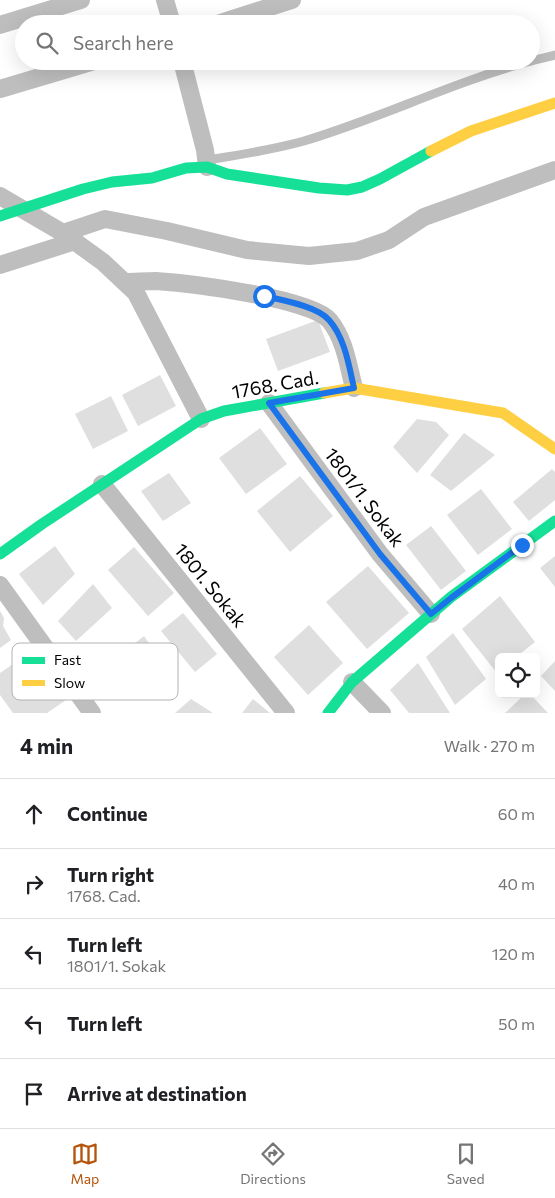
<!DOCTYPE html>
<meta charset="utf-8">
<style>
:root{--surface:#fff;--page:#f6f6f6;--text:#202124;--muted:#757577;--line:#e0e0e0;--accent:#b45309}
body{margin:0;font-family:Commissioner,sans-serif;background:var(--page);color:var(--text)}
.controls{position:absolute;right:15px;bottom:15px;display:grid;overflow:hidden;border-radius:8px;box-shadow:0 5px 20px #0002}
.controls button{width:45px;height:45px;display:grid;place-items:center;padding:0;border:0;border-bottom:1px solid var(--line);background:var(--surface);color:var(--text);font:25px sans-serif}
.stop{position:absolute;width:15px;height:15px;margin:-11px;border:4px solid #1a73e8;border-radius:50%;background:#fff}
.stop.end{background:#1a73e8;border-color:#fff;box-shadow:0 1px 5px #0008}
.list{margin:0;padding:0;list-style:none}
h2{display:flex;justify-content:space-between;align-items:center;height:65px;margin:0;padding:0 20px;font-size:21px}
h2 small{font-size:16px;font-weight:400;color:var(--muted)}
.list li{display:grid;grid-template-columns:32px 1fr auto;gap:15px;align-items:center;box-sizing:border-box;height:70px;padding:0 20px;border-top:1px solid var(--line)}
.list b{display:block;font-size:19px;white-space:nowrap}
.list p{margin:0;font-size:16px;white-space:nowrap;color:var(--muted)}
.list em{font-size:16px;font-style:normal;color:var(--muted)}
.icon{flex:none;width:28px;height:28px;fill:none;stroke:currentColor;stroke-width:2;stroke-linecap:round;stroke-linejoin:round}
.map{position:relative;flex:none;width:555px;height:713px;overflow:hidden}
.search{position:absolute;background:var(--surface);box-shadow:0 5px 20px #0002;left:15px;right:15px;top:15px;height:55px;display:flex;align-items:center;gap:12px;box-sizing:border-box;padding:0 18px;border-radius:28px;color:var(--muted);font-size:19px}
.sheet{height:415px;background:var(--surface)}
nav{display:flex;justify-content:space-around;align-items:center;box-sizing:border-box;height:70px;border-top:1px solid var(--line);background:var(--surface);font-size:14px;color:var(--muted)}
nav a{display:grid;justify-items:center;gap:2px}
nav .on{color:var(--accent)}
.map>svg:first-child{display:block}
</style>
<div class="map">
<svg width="555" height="713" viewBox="0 0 555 713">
<rect width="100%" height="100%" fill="#fff"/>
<g fill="#dfdfdf">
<path d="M318 320 330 352 278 371 266 339Z"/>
<path d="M160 375 176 406 138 426 122 395Z"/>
<path d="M111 396 128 431 93 449 75 414Z"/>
<path d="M417 419 436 422 449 435 417 473 393 447Z"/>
<path d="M260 428 287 464 246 494 219 458Z"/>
<path d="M464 433 495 455 451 491 430 475Z"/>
<path d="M552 469 555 472V500L529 521 513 502Z"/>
<path d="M169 473 191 503 163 521 141 491Z"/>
<path d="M300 476 333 516 290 552 257 511Z"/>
<path d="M481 489 512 529 478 555 447 515Z"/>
<path d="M431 526 466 571 441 590 406 545Z"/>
<path d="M55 546 75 574 43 605 19 574Z"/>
<path d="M134 547 174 593 148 616 108 570Z"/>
<path d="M555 556V587L540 568Z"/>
<path d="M368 566 409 613 367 649 326 602Z"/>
<path d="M93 584 112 608 76 641 58 621Z"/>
<path d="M500 596 535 642 516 657H499V670L496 672 462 629Z"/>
<path d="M0 611 4 618 3 626 11 640 0 648Z"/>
<path d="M183 613 217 654 195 672 161 631Z"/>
<path d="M309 625 343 663 308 695 274 657Z"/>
<path d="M453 633 486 679 455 705 426 657Z"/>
<path d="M144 636 165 666 119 700 99 672Z"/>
<path d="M32 651 66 700 47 713H13L0 695V673Z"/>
<path d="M555 661V691L541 676Z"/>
<path d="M418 663 450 713H409L390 690Z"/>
<path d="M525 694H530L548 713H505Z"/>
<path d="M191 699 213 713H175Z"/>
<path d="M253 699 270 713H242Z"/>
</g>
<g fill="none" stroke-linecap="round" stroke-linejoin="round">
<g stroke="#bebebe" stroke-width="9">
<path d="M531 61 555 55"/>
<path d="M207 160C239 155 272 150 304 141 381 118 453 82 531 61"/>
</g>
<g stroke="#bebebe" stroke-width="18">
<path d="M165 0 172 24"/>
<path d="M217 24 292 0"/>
<path d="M0 25 81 0"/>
<path d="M182 61 205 150 207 167"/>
<path d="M0 89 94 61"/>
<path d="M0 196 63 233 103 262 136 293 201 419"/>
<path d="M63 233 105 219 167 231 247 250 309 256 357 251 389 240 424 217 555 170"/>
<path d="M0 265 75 241"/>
<path d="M125 282C135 282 145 281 156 281 187 283 312 298 330 321 345 340 348 365 354 388"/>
<path d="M269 403 380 554 431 614"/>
<path d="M102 484 286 713"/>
<path d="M0 585 92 713"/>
<path d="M352 682 382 713"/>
</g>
<g stroke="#16e098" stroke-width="11">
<path d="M0 216 83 189 112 182 152 178 186 168 207 167 227 174 319 188 347 190 362 187 380 179 431 151"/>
<path d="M0 554 42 524 201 419 224 411 324 393"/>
<path d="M328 713 352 682 451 597 555 521"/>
</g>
<g stroke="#ffcf43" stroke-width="11">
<path d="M431 151 471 131 555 103"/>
<path d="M324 393 354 388 503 413 555 449"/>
</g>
</g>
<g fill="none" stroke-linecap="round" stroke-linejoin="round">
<path stroke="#1a73e8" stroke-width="6" d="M264 296C281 300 317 306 329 320 345 338 349 366 354 388L269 403 380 554 431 614 451 598 522 545"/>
</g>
<g text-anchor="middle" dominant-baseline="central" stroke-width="4" stroke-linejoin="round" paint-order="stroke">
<g font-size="19" fill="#000" stroke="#fff">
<text transform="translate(275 384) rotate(-10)">1768. Cad.</text>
<text transform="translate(365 497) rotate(53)">1801/1. Sokak</text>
<text transform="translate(211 585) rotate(51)">1801. Sokak</text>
</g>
</g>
<rect x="12" y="643" width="166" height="57" rx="8" fill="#fff" stroke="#b2b2b2" stroke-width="1"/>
<rect x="22" y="657" width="23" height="7" fill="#16e098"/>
<rect x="22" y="680" width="23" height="6" fill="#ffcf43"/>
<g font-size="14" fill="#000">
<text x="54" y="665">Fast</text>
<text x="54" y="688">Slow</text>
</g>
</svg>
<div class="controls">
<button><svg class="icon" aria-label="locate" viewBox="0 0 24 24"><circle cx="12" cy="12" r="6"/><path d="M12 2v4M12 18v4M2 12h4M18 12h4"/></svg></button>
</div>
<div class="stop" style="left:264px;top:296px"></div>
<div class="stop end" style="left:522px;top:545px"></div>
<div class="search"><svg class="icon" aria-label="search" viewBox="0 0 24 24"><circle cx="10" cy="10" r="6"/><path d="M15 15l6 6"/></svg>Search here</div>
</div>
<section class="sheet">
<h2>4 min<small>Walk · 270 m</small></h2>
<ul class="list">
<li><svg class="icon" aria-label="ahead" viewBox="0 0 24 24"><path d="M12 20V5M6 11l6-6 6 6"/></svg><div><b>Continue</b></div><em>60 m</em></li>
<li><svg class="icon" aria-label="right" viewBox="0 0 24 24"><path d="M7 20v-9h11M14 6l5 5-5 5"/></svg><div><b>Turn right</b><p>1768. Cad.</p></div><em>40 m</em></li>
<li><svg class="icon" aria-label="left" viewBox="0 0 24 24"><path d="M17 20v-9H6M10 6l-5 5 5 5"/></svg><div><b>Turn left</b><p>1801/1. Sokak</p></div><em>120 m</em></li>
<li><svg class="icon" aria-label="left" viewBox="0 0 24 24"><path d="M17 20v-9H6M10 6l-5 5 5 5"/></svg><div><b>Turn left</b></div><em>50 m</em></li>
<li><svg class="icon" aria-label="arrive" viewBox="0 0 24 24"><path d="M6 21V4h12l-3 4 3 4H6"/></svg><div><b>Arrive at destination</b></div></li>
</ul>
</section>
<nav>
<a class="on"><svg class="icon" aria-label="map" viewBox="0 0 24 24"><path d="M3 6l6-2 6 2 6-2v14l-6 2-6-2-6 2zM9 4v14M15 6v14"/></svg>Map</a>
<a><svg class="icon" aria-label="directions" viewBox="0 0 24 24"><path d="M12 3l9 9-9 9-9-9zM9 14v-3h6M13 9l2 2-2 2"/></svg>Directions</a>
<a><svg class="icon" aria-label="saved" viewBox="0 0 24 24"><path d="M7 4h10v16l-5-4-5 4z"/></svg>Saved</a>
</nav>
